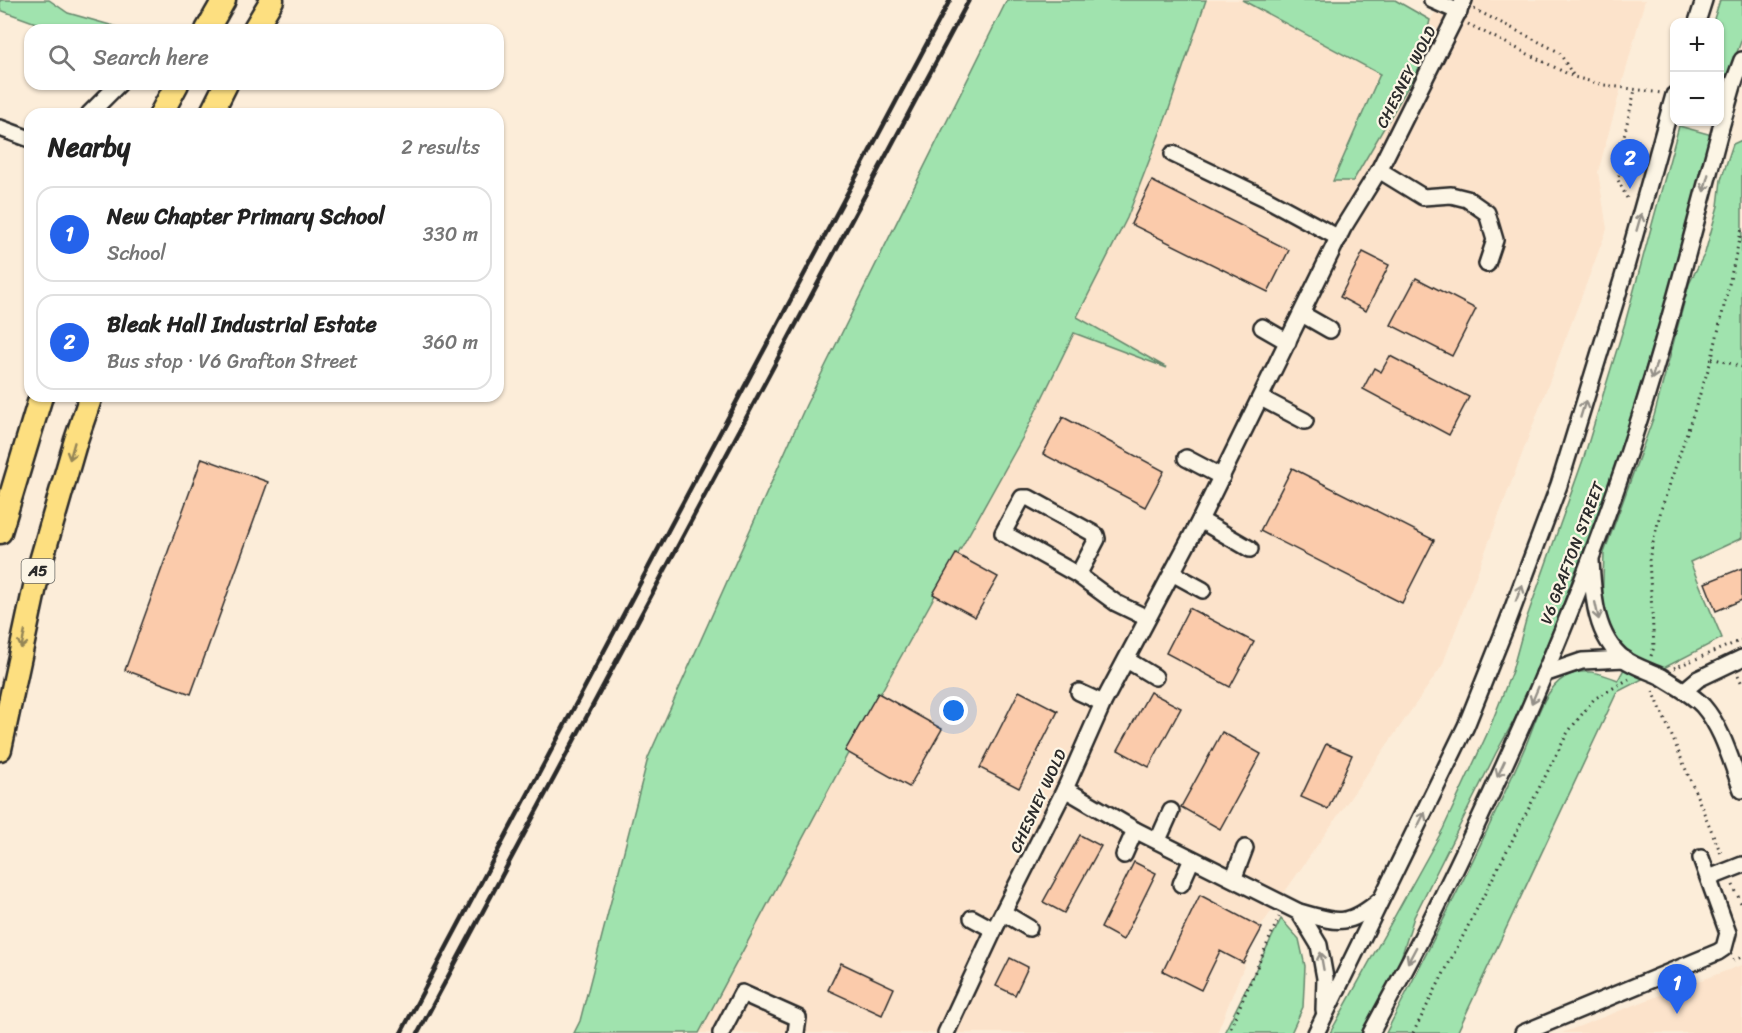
<!DOCTYPE html>
<meta charset="utf-8">
<style>
:root{--surface:#fff;--page:#f2f2f2;--text:#222;--muted:#767676;--line:#e0e0e0;--accent:#2563eb}
body{margin:0;font-family:Sriracha,sans-serif;background:var(--page);color:var(--text)}
.controls{position:absolute;right:18px;top:18px;display:grid;overflow:hidden;border-radius:12px;box-shadow:0 2px 4px #0004}
.controls button{width:54px;height:54px;display:grid;place-items:center;padding:0;border:0;border-bottom:2px solid var(--line);background:var(--surface);color:var(--text);font:30px sans-serif}
.you{position:absolute;left:954px;top:711px;width:21px;height:21px;margin:-15px;border:4px solid #fff;border-radius:50%;background:#1a73e8;box-shadow:0 0 0 9px #1a73e833}
.badge{display:grid;place-items:center;width:39px;height:39px;border-radius:50%;background:var(--accent);color:#fff;font-size:20px;font-weight:700}
.pin{position:absolute;translate:-50% -50px;filter:drop-shadow(0 2px 3px #0008)}
.pin::after{content:'';position:absolute;top:32px;width:21px;height:18px;background:inherit;clip-path:polygon(0 0,100% 0,50% 100%)}
.list{margin:0;padding:0;list-style:none}
h2{display:flex;justify-content:space-between;align-items:center;height:78px;margin:0;padding:0 24px;font-size:26px}
h2 small{font-size:20px;font-weight:400;color:var(--muted)}
.list li{display:grid;grid-template-columns:39px 1fr auto;gap:18px;align-items:center;box-sizing:border-box;height:96px;margin:0 12px 12px;padding:0 12px;border:2px solid var(--line);border-radius:18px}
.list b{display:block;font-size:22px;white-space:nowrap}
.list p{margin:0;font-size:20px;white-space:nowrap;color:var(--muted)}
.list em{font-size:20px;font-style:normal;color:var(--muted)}
.icon{flex:none;width:33px;height:33px;fill:none;stroke:currentColor;stroke-width:2;stroke-linecap:round;stroke-linejoin:round}
.map{position:relative;flex:none;width:1742px;height:1033px;overflow:hidden}
.search{position:absolute;background:var(--surface);box-shadow:0 2px 4px #0004;left:24px;top:24px;width:480px;height:66px;display:flex;align-items:center;gap:15px;box-sizing:border-box;padding:0 21px;border-radius:18px;color:var(--muted);font-size:22px}
.panel{position:absolute;background:var(--surface);box-shadow:0 2px 4px #0004;left:24px;top:108px;width:480px;height:294px;border-radius:18px}
.map>svg:first-child{display:block}
</style>
<div class="map">
<svg width="1742" height="1033" viewBox="0 0 1742 1033">
<rect width="100%" height="100%" fill="#fcedd9"/>
<filter id="ink" filterUnits="userSpaceOnUse"><feTurbulence type="fractalNoise" baseFrequency=".0167" numOctaves="2"/><feDisplacementMap in="SourceGraphic" scale="12" xChannelSelector="R" yChannelSelector="G"/><feConvolveMatrix kernelMatrix="1 2 1 2 8 2 1 2 1" color-interpolation-filters="sRGB"/></filter>
<g filter="url(#ink)">
<g fill="#fce3cb">
<path d="M1205 0H1309L1430 20 1444 0H1645L1598 172 1607 229 1442 666 1259 929 1217 1033H698L1072 330Z"/>
<path d="M1742 965V1033H1562L1663 994Z"/>
</g>
<g fill="#a0e3ae" stroke="#66876c" stroke-width="1.5">
<path d="M0 0H49L68 13 117 27 119 30H55L0 10Z"/>
<path d="M1007 0H1206L1168 112 1127 218 1077 317 1167 368 1074 333 1024 435 869 714 699 1033H574L580 1021 648 758 806 405Z"/>
<path d="M1242 0H1395L1430 20 1419 68 1353 181H1333L1380 74Z"/>
<path d="M1720 0H1742V39L1726 81 1720 80V22H1713Z"/>
<path d="M1679 126 1712 135 1668 294 1618 460 1558 617 1523 704 1496 753 1414 917 1399 964 1363 1033H1330L1443 829 1488 732 1512 671 1526 620 1584 457 1625 323Z"/>
<path d="M1742 140V538L1690 562 1722 638 1617 692 1457 1033H1386C1434 938 1483 844 1525 747 1535 724 1543 690 1565 677 1583 667 1600 673 1618 680L1630 658 1608 629 1602 606 1604 553 1654 416 1689 284 1705 253 1718 206 1721 180 1733 144Z"/>
<path d="M1281 919 1299 939 1305 966 1303 1007 1291 1033H1224Z"/>
</g>
<g fill="#fbcbab" stroke="#2b2b2b" stroke-width="1.5">
<path d="M1152 181 1289 250 1268 292 1131 224Z"/>
<path d="M1363 252 1389 265 1366 311 1340 297Z"/>
<path d="M1416 278 1476 309 1452 356 1391 325Z"/>
<path d="M1390 356 1469 397 1449 435 1363 389 1374 368 1381 372Z"/>
<path d="M1063 417 1164 471 1145 507 1043 454Z"/>
<path d="M202 458 268 482 191 694 125 670Z"/>
<path d="M1292 468 1434 540 1402 603 1260 531Z"/>
<path d="M956 554 998 577 975 617 933 594Z"/>
<path d="M1742 568V600L1716 611 1705 583Z"/>
<path d="M1189 608 1254 642 1230 687 1166 653Z"/>
<path d="M1019 691 1058 711 1019 788 980 768Z"/>
<path d="M1150 692 1181 708 1149 767 1118 750Z"/>
<path d="M878 693 942 729 909 787 845 751Z"/>
<path d="M1222 732 1261 754 1220 829 1181 807Z"/>
<path d="M1326 744 1352 755 1328 809 1301 797Z"/>
<path d="M1080 835 1101 846 1064 913 1043 902Z"/>
<path d="M1134 862 1156 873 1123 940 1101 928Z"/>
<path d="M1200 895 1262 928 1243 963 1220 951 1201 990 1163 971Z"/>
<path d="M1010 958 1028 967 1015 995 996 986Z"/>
<path d="M841 963 894 988 882 1015 828 990Z"/>
</g>
<g fill="none" stroke-linecap="round" stroke-linejoin="round">
<defs>
<g id="minor">
<path d="M1432 0 1459 12"/>
<path d="M1697 22 1704 0"/>
<path d="M1734 82 1742 60"/>
<path d="M89 114 119 84"/>
<path d="M0 128 30 139"/>
<path d="M1173 154 1267 199 1339 238"/>
<path d="M1379 170 1423 197 1451 195 1467 199 1487 213 1495 240 1487 264"/>
<path d="M1302 314 1330 330"/>
<path d="M1262 327 1288 342"/>
<path d="M1261 398 1305 421"/>
<path d="M1186 458 1222 477"/>
<path d="M1200 520 1250 549"/>
<path d="M1591 561C1593 595 1595 637 1624 659 1635 667 1650 671 1662 677 1676 686 1692 694 1703 706 1723 729 1731 762 1742 790"/>
<path d="M1172 573 1203 590"/>
<path d="M1078 575 1097 539 1096 535 1029 498H1022L1003 533 1078 575 1116 603 1147 618"/>
<path d="M1127 660 1155 677"/>
<path d="M1544 674 1582 661 1625 659"/>
<path d="M1685 690 1698 679 1742 658"/>
<path d="M1079 692 1103 703"/>
<path d="M1065 789 1135 830 1299 912C1337 922 1347 928 1379 901"/>
<path d="M1158 840 1171 811"/>
<path d="M1124 855 1135 830"/>
<path d="M1234 877 1245 848"/>
<path d="M1709 878 1742 865"/>
<path d="M1181 884 1192 859"/>
<path d="M1299 912 1319 945 1325 978 1324 1010"/>
<path d="M1004 913 1029 928"/>
<path d="M972 918 994 930"/>
<path d="M721 1033 742 993 798 1018 796 1033"/>
<path d="M946 1033 994 930 1065 789 1103 703 1200 520 1343 228 1379 170 1464 0"/>
<path d="M1316 1033 1466 726 1508 621 1559 485 1623 277 1674 95"/>
<path d="M1371 1033C1394 990 1418 947 1439 903 1505 769 1567 630 1616 489 1658 370 1689 248 1721 127"/>
<path d="M1523 1033 1718 952 1724 948 1728 933 1701 858"/>
</g>
<g id="highway">
<path d="M207 30 224 0"/>
<path d="M254 30 272 0"/>
<path d="M161 114 177 84"/>
<path d="M211 114 226 84"/>
<path d="M0 532 41 396"/>
<path d="M0 749 39 568 76 440 91 396"/>
</g>
</defs>
<use href="#minor" stroke="#2b2b2b" stroke-width="20"/>
<use href="#highway" stroke="#2b2b2b" stroke-width="27"/>
<g stroke="#2b2b2b" stroke-width="3" stroke-dasharray="1.5 4.5" stroke-linecap="butt">
<path d="M1474 9 1559 52 1573 75"/>
<path d="M1468 24 1574 77 1604 85 1661 93"/>
<path d="M1627 198 1618 180 1623 140 1635 90"/>
<path d="M1712 358 1742 367"/>
<path d="M1651 656 1654 647 1649 559 1661 510 1712 358 1742 228"/>
<path d="M1674 668 1742 640"/>
<path d="M1738 675 1742 684"/>
<path d="M1653 691 1722 856"/>
<path d="M1733 885 1742 905"/>
<path d="M1733 960 1742 957"/>
<path d="M1228 1033 1279 917"/>
<path d="M1413 1033 1568 732 1594 699 1629 679"/>
</g>
<use href="#minor" stroke="#fcf5e5" stroke-width="15"/>
<use href="#highway" stroke="#fddf80" stroke-width="22"/>
<g stroke="#2b2b2b" stroke-width="4.5">
<path d="M401 1033 950 0"/>
<path d="M418 1033 969 0"/>
</g>
<defs>
<path id="minor-bridge" d="M1721 127 1734 82"/>
</defs>
<use href="#minor-bridge" stroke="#2b2b2b" stroke-width="20" stroke-linecap="butt"/>
<use href="#minor-bridge" stroke="#fcf5e5" stroke-width="15"/>
</g>
<defs><path id="oneway-shaft" d="M-6 0H5M1.5-3L5.5 0L1.5 3" fill="none" stroke-width="1.6" stroke-linecap="round" stroke-linejoin="round" transform="scale(1.5)"/></defs>
<g stroke="#949088">
<use href="#oneway-shaft" transform="translate(1706 183) rotate(105)"/>
<use href="#oneway-shaft" transform="translate(1639 222) rotate(-74)"/>
<use href="#oneway-shaft" transform="translate(1654 371) rotate(107)"/>
<use href="#oneway-shaft" transform="translate(1583 409) rotate(-73)"/>
<use href="#oneway-shaft" transform="translate(1519 593) rotate(-69)"/>
<use href="#oneway-shaft" transform="translate(1597 611) rotate(78)"/>
<use href="#oneway-shaft" transform="translate(1535 695) rotate(113)"/>
<use href="#oneway-shaft" transform="translate(1501 769) rotate(115)"/>
<use href="#oneway-shaft" transform="translate(1421 820) rotate(-64)"/>
<use href="#oneway-shaft" transform="translate(1412 955) rotate(118)"/>
<use href="#oneway-shaft" transform="translate(1322 961) rotate(-100)"/>
</g>
<g stroke="#948556">
<use href="#oneway-shaft" transform="translate(72 451) rotate(106)"/>
<use href="#oneway-shaft" transform="translate(23 640) rotate(102)"/>
</g>
</g>
<g text-anchor="middle" dominant-baseline="central" stroke-width="4.5" stroke-linejoin="round" paint-order="stroke">
<rect fill="#fcf5e5" stroke="#6a6863" stroke-width="1.5" x="21.5" y="559" width="33" height="24" rx="4.5"/>
<g font-size="15" font-weight="bold" fill="#2b2b2b">
<text x="38" y="571">A5</text>
</g>
<g font-size="16" fill="#2b2b2b" stroke="#fcf5e5">
<text transform="translate(1406 77) rotate(-63)">CHESNEY WOLD</text>
<text transform="translate(1572 553) rotate(-69)">V6 GRAFTON STREET</text>
<text transform="translate(1038 801) rotate(-65)">CHESNEY WOLD</text>
</g>
</g>
</svg>
<div class="controls">
<button>+</button>
<button>−</button>
</div>
<div class="you"></div>
<div class="pin badge" style="left:1677px;top:1014px">1</div>
<div class="pin badge" style="left:1630px;top:189px">2</div>
<div class="search"><svg class="icon" aria-label="search" viewBox="0 0 24 24"><circle cx="10" cy="10" r="6"/><path d="M15 15l6 6"/></svg>Search here</div>
<section class="panel">
<h2>Nearby<small>2 results</small></h2>
<ul class="list">
<li><span class="badge">1</span><div><b>New Chapter Primary School</b><p>School</p></div><em>330 m</em></li>
<li><span class="badge">2</span><div><b>Bleak Hall Industrial Estate</b><p>Bus stop · V6 Grafton Street</p></div><em>360 m</em></li>
</ul>
</section>
</div>
